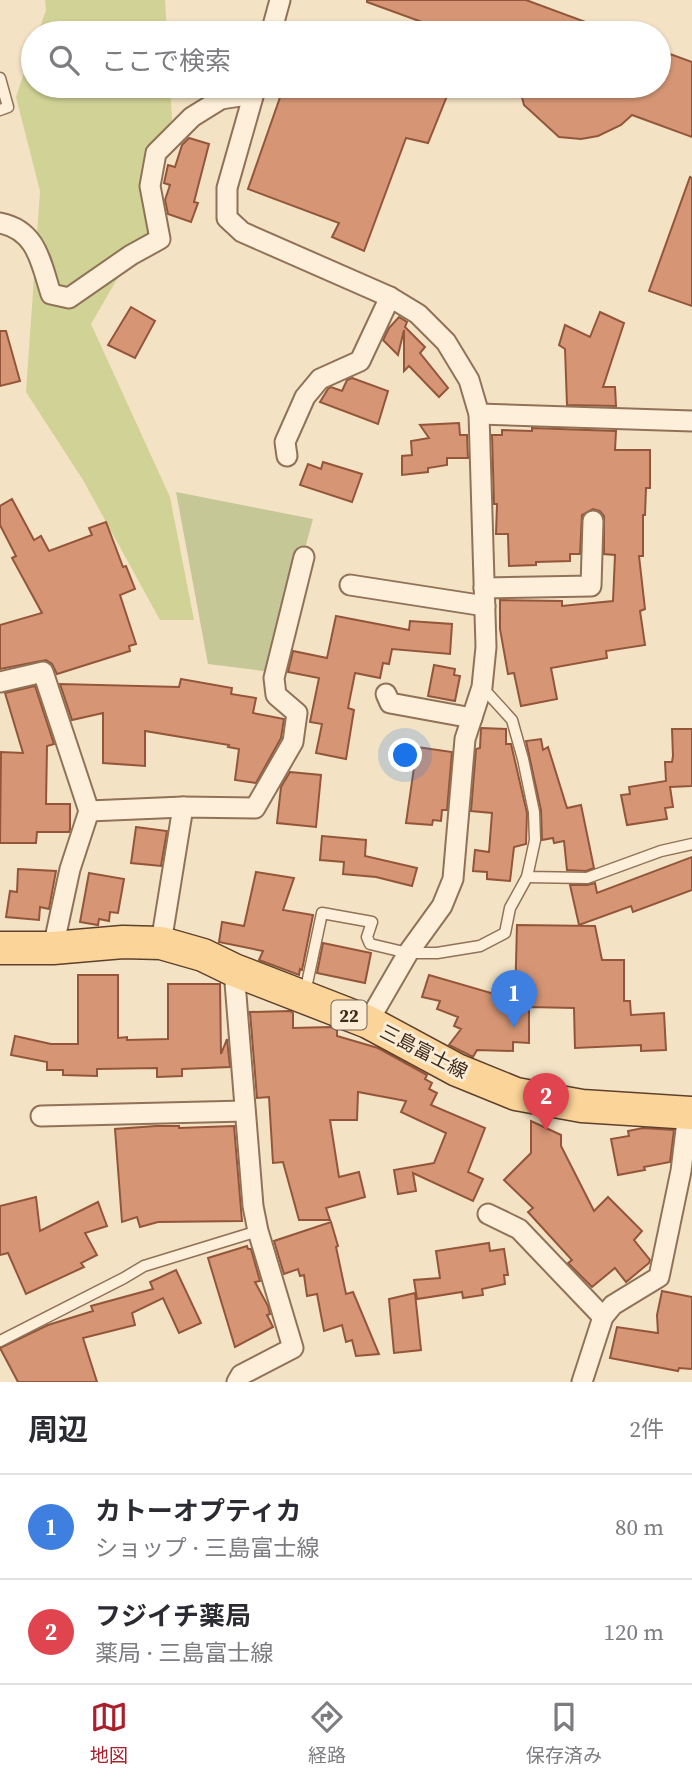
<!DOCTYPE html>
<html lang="ja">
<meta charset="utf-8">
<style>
:root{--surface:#fff;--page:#f2f2f3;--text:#2b2b33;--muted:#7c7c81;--line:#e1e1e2;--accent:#a8202b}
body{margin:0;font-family:"Source Serif 4","Noto Sans JP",serif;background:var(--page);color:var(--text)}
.you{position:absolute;left:406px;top:756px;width:24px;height:24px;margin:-18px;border:5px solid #fff;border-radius:50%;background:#1a73e8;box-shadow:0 0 0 10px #1a73e833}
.badge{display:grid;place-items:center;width:46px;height:46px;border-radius:50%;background:var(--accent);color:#fff;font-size:23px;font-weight:700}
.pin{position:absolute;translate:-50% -58px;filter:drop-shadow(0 2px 4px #0008)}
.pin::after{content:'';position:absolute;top:37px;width:24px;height:21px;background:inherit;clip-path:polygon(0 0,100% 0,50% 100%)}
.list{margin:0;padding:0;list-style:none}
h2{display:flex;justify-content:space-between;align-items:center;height:91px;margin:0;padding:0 28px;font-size:30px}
h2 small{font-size:23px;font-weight:400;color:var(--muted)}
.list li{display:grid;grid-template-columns:46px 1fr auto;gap:21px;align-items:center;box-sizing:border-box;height:105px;padding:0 28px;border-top:2px solid var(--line)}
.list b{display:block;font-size:26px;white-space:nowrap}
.list p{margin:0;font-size:23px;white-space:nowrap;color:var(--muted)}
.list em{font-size:23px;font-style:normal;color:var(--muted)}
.icon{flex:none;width:38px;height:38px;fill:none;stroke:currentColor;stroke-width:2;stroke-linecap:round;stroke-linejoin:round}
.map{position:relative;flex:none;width:692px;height:1382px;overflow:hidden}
.search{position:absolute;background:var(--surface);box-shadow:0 2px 5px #0004;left:21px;right:21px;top:21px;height:77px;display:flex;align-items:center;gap:18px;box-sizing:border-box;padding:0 24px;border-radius:38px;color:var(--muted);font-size:26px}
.sheet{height:301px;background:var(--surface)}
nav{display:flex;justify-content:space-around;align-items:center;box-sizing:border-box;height:98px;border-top:2px solid var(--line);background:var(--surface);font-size:19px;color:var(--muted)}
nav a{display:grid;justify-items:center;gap:4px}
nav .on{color:var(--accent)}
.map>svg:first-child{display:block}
</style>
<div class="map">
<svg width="692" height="1382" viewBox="0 0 692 1382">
<rect width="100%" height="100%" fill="#f3e2c4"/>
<g fill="#d1d396">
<path d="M45 0H165L167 33H38L46 10Z"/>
<path d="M33 46V86H170L172 119 148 174 160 239 131 255 91 324 170 497 194 620H160L83 480 26 392 40 191 16 97Z"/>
</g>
<path fill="#c5c796" d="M176 492 313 519 271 672 208 664Z"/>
<g fill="#d69675" stroke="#93563a" stroke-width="2">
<path d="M367 0H526L610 31 609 33H429L433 26 367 2Z"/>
<path d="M659 50 692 62V137L632 115 621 125 598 136 581 139 559 137 524 105 519 86H659Z"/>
<path d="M284 86H437L449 91 428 143 406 138 364 251 332 237 339 223 248 189Z"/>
<path d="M189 138 209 144 194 202 198 203 191 222 168 214 165 200 170 185 164 183 168 165 175 167 182 145Z"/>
<path d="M690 177 692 178V306L649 291Z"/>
<path d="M131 307 155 321 135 358 108 345Z"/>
<path d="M600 312 624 323 603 387H615L616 406 567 405 565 349 559 345 565 325 590 337Z"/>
<path d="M399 317 407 322 405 327 425 347 420 353 448 388 439 397 409 366 404 371V330L398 355 383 340 389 328Z"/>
<path d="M0 331H6L20 381 0 386Z"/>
<path d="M352 378 388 391 378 424 320 402 328 389 331 387 342 391 347 380Z"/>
<path d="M459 423 460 435H467L468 458H447V465L428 468V472L402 475V456L412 455 411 441 429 438 420 425Z"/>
<path d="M532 428 616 431 615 450H650V488H646L645 515H643V556H639L645 609 640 611 645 645 606 651 607 658 551 668 557 699 521 706 514 673 508 674 500 629V600L562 601V606L613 601 615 555 604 554V516L600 511 593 509 582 515 580 554H570V561L536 562V565L509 566 508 534H496L497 504H494L492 435H502V430L532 431Z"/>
<path d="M323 462 362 474 352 502 300 485 308 464 321 469Z"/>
<path d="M12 499 34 540 41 536 49 551 92 535 89 528 106 522 123 567 126 566 135 589 120 595 136 644 129 646 130 651 57 674 52 664 46 660 0 669V625L42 613 12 558 16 556 0 525V506Z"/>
<path d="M336 616 409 630 410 621 452 624 450 654 392 649 389 664 383 663 380 678 355 673 348 708 354 710 346 759 316 753 322 724 310 722 319 678 288 672 293 651 327 658Z"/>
<path d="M434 665 455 669 454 675 460 676 455 701 428 696Z"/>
<path d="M181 679 232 688 231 694 256 698 253 713 284 719 281 738 256 783 235 780 239 749 228 747 229 745 145 731V766L103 763V713L72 720 60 684 179 687Z"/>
<path d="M35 686 54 744 47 746 46 804H70V829L69 832H37L36 843H0L1 752 23 753 5 693Z"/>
<path d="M481 728 506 729V744H511L527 813 526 844 514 847 510 881 487 879V872L473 871 475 850 489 852 492 813 471 811 476 749 480 748Z"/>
<path d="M672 729H692V786L670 787 673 807 665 808 667 819 627 825 621 795 630 794 629 787 666 781 665 762H672L673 756Z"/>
<path d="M541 739 543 750 548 747 567 808 581 805 594 868 586 871 567 870 564 841 554 843 553 838 542 840 541 810 526 741Z"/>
<path d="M417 747 452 752 447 810H442L441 821 433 820 432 825 406 823Z"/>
<path d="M290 772 321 775 316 827 277 823 281 787Z"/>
<path d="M136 827 167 831 161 866 131 863Z"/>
<path d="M322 836 366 840 365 856 417 868 412 886 376 877 343 874 344 862 320 860Z"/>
<path d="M692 857V890L633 912 631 906 579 925 570 885H587L595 883 597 893Z"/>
<path d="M18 869 56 871 49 909 40 907 39 920 6 917 10 891 17 892Z"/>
<path d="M256 872 294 878 283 910 313 915 302 970 300 969 299 975 259 960 263 951 219 942 222 922 244 926Z"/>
<path d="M89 873 124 879 118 913 110 912 109 921 99 919 98 925 80 922Z"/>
<path d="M517 925 595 926 602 960H624V1001H630L631 1015 664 1013 666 1050 641 1051V1045L575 1048 574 1008 529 1007V1043L513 1042V1051L477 1050 473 1057 449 1045 461 1029 454 1026 458 1017 437 1009 440 1001 422 997 429 975 515 1000Z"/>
<path d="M323 943 371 953 365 983 317 973Z"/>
<path d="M78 975H118V1038L127 1037V1040L168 1039V984H220L221 1054 227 1039 230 1067 182 1069V1076L157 1077V1068L97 1069V1076L63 1075V1070H47V1062L11 1055 15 1036 51 1044H78Z"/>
<path d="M290 1011 293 1013V1028L331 1027 337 1030V1036L378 1048 427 1075 425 1079 432 1083 429 1089 437 1093 431 1105 485 1128 468 1172 483 1179 473 1201 413 1173 416 1191 398 1194 394 1170 434 1163 446 1133 401 1112 406 1101 358 1092 357 1120H330L339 1177 359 1172 365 1197 326 1208 330 1220H299L283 1162 273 1163 269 1097 257 1098 250 1012Z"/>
<path d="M531 1121 561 1135V1146L594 1211 608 1197 642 1231 634 1240 650 1260 649 1263 626 1282 615 1268 592 1287 568 1263 572 1260 528 1212 533 1208 504 1180 531 1153Z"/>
<path d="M156 1126H179V1128L234 1126 242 1221 158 1222 140 1227 137 1217 122 1222 115 1129Z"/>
<path d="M643 1128 674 1130 670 1162 644 1167 645 1170 618 1175 611 1139 629 1136 628 1131Z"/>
<path d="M36 1197 40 1231 98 1202 107 1226 85 1233 97 1255 81 1263 84 1267 26 1294 8 1253 0 1255V1206Z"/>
<path d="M331 1222 338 1246 336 1247 346 1294 353 1292 379 1354 356 1356 352 1340 346 1342 342 1325 324 1331 317 1294 307 1296 304 1275 300 1276 298 1269 284 1274 274 1241Z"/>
<path d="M489 1243 490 1251 504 1249 508 1275H504L505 1284 482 1289 483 1295 463 1298 462 1292 417 1299 414 1280 440 1278 436 1251Z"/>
<path d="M247 1246 248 1249H251L260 1281 255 1282 268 1306 270 1314 267 1315 273 1327 235 1347 208 1258Z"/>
<path d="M176 1270 201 1323 179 1333 163 1298 132 1313 135 1325 83 1338 97 1382H18L0 1348 48 1325 93 1311 91 1306 153 1289 150 1282Z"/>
<path d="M662 1291 692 1297V1369L679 1368 678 1371 610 1358 617 1327 658 1333 657 1315Z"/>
<path d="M415 1293 421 1350 394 1353 389 1299Z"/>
</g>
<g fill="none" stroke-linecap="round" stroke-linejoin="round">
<defs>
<g id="lane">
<path d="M0 78 8 107 0 110"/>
<path d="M482 687 512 720 523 759 534 812 535 840 527 877 587 878 661 851 692 844"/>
<path d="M305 993 322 913 372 922 367 937 370 944 408 953H437L480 946 505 933 510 908 527 877"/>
<path d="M0 1341 124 1278 144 1266 258 1231"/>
</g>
<g id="street">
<path d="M271 33 280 0"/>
<path d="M256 86 227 188V218L242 232 390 297 418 314 446 342 469 380 479 414 486 647 482 687 465 739 453 879 442 906 408 953 368 1022"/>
<path d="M0 223C37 230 41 263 51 294L69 298 131 255 160 239 150 186 156 153 192 117 221 99 253 94"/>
<path d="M479 414 692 421"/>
<path d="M287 456 285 442 305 397 320 379 360 361 390 297"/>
<path d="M350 585 485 606"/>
<path d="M484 588 591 586 593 521"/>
<path d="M0 682 43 672 89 811"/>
<path d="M386 694 390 703 472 718"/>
<path d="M161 943 183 807"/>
<path d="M53 948 70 869 89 811 183 807 255 808 293 742 297 713 276 695 274 678 304 557"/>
<path d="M234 970 253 1206 258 1231 293 1348 241 1375 237 1382"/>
<path d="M41 1116 245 1111"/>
<path d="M488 1214 519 1229 603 1317"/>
<path d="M582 1382 603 1317 613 1305 659 1277 681 1171 688 1113"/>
</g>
<path id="primary" d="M0 948H53L123 942 161 943 203 955 234 970 368 1022 457 1070 516 1094 582 1106 692 1113"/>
</defs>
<use href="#lane" stroke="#917258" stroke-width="13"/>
<use href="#street" stroke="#917258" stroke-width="23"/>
<use href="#primary" stroke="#5e402c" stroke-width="35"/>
<use href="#lane" stroke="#fdefd9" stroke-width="10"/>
<use href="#street" stroke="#fdefd9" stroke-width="19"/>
<use href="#primary" stroke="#fad498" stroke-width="32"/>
</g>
<g text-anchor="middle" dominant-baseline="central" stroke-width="6" stroke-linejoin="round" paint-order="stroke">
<rect fill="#faecd5" stroke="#776554" stroke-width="2" x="331.5" y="1000.5" width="35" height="29" rx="5"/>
<g font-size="18" font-weight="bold" fill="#3f2b1d">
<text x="349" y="1015">22</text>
</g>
<g font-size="19" fill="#3f2b1d" stroke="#faecd5">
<text transform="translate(424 1051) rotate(27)">三島富士線</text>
</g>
</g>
</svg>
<div class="you"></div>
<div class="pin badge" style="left:514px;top:1028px;background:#3f7fe0">1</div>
<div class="pin badge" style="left:546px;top:1131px;background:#e0444e">2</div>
<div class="search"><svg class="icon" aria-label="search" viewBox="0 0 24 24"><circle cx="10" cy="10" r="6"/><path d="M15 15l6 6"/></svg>ここで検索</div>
</div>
<section class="sheet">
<h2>周辺<small>2件</small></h2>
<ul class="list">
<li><span class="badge" style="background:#3f7fe0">1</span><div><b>カトーオプティカ</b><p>ショップ · 三島富士線</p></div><em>80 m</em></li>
<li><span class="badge" style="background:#e0444e">2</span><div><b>フジイチ薬局</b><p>薬局 · 三島富士線</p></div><em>120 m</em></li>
</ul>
</section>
<nav>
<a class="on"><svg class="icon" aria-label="map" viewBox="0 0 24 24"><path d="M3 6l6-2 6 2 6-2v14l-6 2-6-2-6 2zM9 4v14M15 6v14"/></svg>地図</a>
<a><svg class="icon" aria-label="directions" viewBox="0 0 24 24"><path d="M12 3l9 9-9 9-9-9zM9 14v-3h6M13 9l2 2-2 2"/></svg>経路</a>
<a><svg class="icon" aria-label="saved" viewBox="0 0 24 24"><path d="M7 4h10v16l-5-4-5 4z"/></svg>保存済み</a>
</nav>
